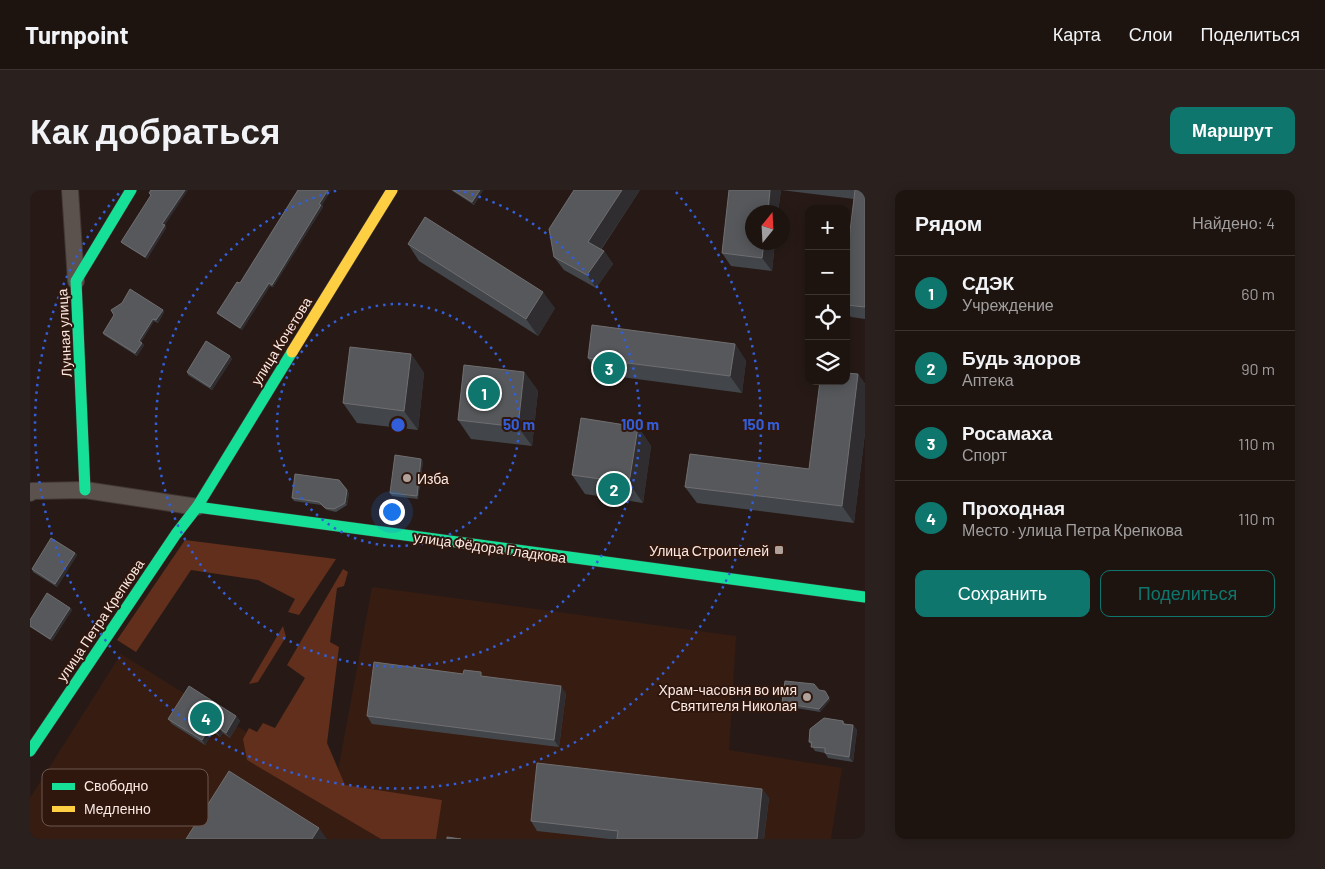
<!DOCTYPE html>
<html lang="ru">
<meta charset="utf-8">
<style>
:root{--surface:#1d1410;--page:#2a211e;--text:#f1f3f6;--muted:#a09e9f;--line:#3b3330;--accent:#0f766e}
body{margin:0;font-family:Barlow,sans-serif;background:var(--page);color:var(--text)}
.controls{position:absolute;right:15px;top:15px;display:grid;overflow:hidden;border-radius:10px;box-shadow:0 2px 12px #0003}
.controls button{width:45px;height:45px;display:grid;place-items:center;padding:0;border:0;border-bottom:1px solid var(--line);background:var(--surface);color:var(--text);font:25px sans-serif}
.compass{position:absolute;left:715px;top:15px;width:45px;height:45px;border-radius:50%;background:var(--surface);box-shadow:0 2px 12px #0003;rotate:18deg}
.you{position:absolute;left:361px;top:321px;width:18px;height:18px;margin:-12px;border:4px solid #fff;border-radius:50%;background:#1a73e8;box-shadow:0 0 0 8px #1a73e833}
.badge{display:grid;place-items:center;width:32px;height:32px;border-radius:50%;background:var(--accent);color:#fff;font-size:16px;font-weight:700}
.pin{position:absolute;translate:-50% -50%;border:2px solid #fff;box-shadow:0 1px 5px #0006}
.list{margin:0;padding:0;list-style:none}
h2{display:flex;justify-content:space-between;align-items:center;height:65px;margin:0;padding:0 20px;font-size:21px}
h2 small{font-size:16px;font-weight:400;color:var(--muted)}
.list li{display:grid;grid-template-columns:32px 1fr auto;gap:15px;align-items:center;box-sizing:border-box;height:75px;padding:0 20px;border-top:1px solid var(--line)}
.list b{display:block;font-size:19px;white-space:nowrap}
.list p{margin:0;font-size:16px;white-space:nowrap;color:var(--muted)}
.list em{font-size:16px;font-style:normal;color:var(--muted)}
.actions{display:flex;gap:10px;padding:15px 20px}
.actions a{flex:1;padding:11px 0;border:1px solid var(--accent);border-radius:10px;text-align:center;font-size:18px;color:var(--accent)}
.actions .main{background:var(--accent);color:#fff}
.icon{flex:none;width:28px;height:28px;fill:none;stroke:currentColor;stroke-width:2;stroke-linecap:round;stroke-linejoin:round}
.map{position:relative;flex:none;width:835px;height:649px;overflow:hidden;border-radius:10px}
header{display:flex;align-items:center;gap:30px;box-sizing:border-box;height:70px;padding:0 25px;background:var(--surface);border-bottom:1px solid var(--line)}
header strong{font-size:24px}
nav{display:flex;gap:28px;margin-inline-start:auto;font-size:18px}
.intro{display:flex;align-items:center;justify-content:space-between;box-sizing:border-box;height:120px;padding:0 30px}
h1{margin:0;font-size:35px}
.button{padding:12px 22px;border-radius:10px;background:var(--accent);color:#fff;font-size:18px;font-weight:700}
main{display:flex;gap:30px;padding:0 30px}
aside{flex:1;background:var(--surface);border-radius:10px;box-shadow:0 2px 12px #0003}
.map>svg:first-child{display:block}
</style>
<header>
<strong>Turnpoint</strong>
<nav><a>Карта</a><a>Слои</a><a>Поделиться</a></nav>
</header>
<div class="intro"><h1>Как добраться</h1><a class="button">Маршрут</a></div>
<main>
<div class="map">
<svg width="835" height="649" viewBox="0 0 835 649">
<rect width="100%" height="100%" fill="#271a16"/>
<path fill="#371c12" d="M342 397 706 446 699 560 812 578 801 649H0V608L91 464 305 597Z"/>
<g fill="#612f1b">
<path d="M155 350 306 369 269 425 258 422 265 409 228 390 161 380 106 462 87 450Z"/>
<path d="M313 379 318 382 314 396 307 398 300 452 309 457 297 553 315 595 412 610 406 649H351L217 570 213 549 219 538 227 542 233 533 245 538 275 488 257 475Z"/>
<path d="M253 436 256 447 228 492 219 494Z"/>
</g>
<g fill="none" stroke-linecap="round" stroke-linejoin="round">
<defs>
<g id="street">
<path d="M40 0 46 91"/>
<path d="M0 303 2 301 55 300 167 317"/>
</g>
<g id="fast">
<path d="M55 300 46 91 101 0"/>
<path d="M167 317 835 407"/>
<path d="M0 561 146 344 167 317 262 162"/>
</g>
<path id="slow" d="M262 162 362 0"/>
</defs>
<use href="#street" stroke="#423734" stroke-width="18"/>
<use href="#fast" stroke="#423734" stroke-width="12"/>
<use href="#slow" stroke="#423734" stroke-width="12"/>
<use href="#street" stroke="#5b514d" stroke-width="16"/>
<use href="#fast" stroke="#16e098" stroke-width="11"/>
<use href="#slow" stroke="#ffcf43" stroke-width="11"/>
</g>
<g fill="#42464a">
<path d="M121 0 135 35 136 38 117 69 93 54 91 52 121 6 119 3Z"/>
<path d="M268 0H301L292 15 293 17 243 97 240 96 212 140 189 125 187 123 210 93Z"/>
<path d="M421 0H453L444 15Z"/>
<path d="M610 0 571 60 574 61 583 74 566 98 534 80 524 67Z"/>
<path d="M699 0H835V129L821 127 816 121 824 9 751 0 748 22H722V52H745L742 81 701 76 692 63Z"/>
<path d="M378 54 525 118 508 146 389 71Z"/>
<path d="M133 120 134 122 128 133 124 131 111 152 114 155 107 166 74 145 73 143Z"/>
<path d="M705 154 716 171 712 203 569 184 558 168Z"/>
<path d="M381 164 394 183 388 240 327 233 313 213Z"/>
<path d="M200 166 202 169 182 200 158 185 157 182Z"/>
<path d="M494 182 508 201 502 256 441 249 428 230Z"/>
<path d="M828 184 835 194V243L824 333 667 313 655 297 779 279Z"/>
<path d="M608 237 621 256 613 313 555 304 542 285Z"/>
<path d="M393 271 388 309 362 306 360 303Z"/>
<path d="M319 303 317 315 306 322 297 320 291 315 264 311 262 308Z"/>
<path d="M45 363 47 365 27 397 3 382 2 379Z"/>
<path d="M40 418 42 420 22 451 0 437V430Z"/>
<path d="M454 486 536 503 529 557 342 534 337 526Z"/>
<path d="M795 501 800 510 790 522 754 516 752 513Z"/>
<path d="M206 526 210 531 200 548 193 543 190 547 183 542 175 555 142 534 138 529Z"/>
<path d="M813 531 816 535H823L827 540 823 572 798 568 795 563 785 561 779 552Z"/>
<path d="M732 599 739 608 734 649H579L507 641 501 631Z"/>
</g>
<g fill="#2f2d2f">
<path d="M155 0H158L135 35 136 38 117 69 115 67 132 34Z"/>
<path d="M298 0H301L292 15 293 17 243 97 242 95Z"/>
<path d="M450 0H453L444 15 442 12Z"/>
<path d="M592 0H610L567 65 558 52Z"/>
<path d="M740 0H751L748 22H738Z"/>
<path d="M734 52H745L742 81 732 68Z"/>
<path d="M574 61 583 74 566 98 557 85Z"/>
<path d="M239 93 240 96 212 140 210 138Z"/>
<path d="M513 102 525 118 508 146 496 129Z"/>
<path d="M133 120 134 122 128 133 126 130Z"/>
<path d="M123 129 124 131 110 153 109 151Z"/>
<path d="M112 153 114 155 107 166 105 163Z"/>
<path d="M705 154 716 171 712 203 700 186Z"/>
<path d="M381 164 394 183 388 240 374 221Z"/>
<path d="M200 166 202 169 182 200 180 197Z"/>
<path d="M494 182 508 201 502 256 488 237Z"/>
<path d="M828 184 835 194V243L824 333 812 316Z"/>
<path d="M608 237 621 256 613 313 599 293Z"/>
<path d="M391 269 393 271 388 309 387 306Z"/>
<path d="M317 300 319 303 317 315 315 313Z"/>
<path d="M45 363 47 365 27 397 25 394Z"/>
<path d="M40 418 42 420 22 451 20 449Z"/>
<path d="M531 496 536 503 529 557 524 550Z"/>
<path d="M795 501 800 510 790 522 789 519Z"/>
<path d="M206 526 210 531 200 548 196 543Z"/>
<path d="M823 535 827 540 823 572 819 567Z"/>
<path d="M180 537 183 542 175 555 172 550Z"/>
<path d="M189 538 193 543 190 547 187 542Z"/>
<path d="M732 599 739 608 734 649H727Z"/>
<path d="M289 638 297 649H282Z"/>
</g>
<g fill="#56585b" stroke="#706e70">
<path d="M121 0H155L132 34 135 35 115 67 91 52 121 5 119 3Z"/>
<path d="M268 0H298L289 14 291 15 242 95 239 93 210 138 187 123 207 92 210 93Z"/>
<path d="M423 0H450L442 12Z"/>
<path d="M544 0H592L558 52 574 61 557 85 524 67 519 39Z"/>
<path d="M699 0H740L738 22H722V52H734L732 68 692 63Z"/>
<path d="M825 0H835V117L816 115V74Z"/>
<path d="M395 27 513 102 496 129 378 54Z"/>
<path d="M100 99 133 120 126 130 123 129 109 151 112 153 105 163 73 143 84 125 81 120 92 113Z"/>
<path d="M562 135 705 154 700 186 558 168Z"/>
<path d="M176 151 200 166 180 197 157 182Z"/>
<path d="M320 157 381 164 374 221 313 213Z"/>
<path d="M434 175 494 182 488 237 428 230Z"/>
<path d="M816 183 828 184 812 316 655 297 660 264 779 279 790 191H816Z"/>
<path d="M551 228 608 237 599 293 542 285Z"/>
<path d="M365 265 391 269 387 306 360 303Z"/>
<path d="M265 284 309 290 317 300 315 313 304 319 295 318 289 312 262 308Z"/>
<path d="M21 348 45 363 25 394 2 379Z"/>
<path d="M17 403 40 418 20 449 0 436V430Z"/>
<path d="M344 472 433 484 434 480 451 482V486L531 496 524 550 337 526Z"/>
<path d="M755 491 784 494 789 500 795 501 799 508 789 519 752 513Z"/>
<path d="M159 496 206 526 196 543 189 538 187 542 180 537 172 550 138 529Z"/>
<path d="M794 528 813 531V534L823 535 819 567 795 563V558L781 557 782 552H779L780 539Z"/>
<path d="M507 573 732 599 727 649H587L588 641 501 631Z"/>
<path d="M199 581 289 638 282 649H156Z"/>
<path d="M417 647 431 649H417Z"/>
</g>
<g fill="none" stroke="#335ed9" stroke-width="2.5" stroke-dasharray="2.5 5">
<circle cx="368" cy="235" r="121"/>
<path d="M427 0A242 242 0 1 1 309 0"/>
<path d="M646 2A363 363 0 1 1 90 2"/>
</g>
<g fill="#b1a19b" stroke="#2f170e" stroke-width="2">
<circle cx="377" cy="288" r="5"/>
<rect x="744" y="355" width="10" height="10" rx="2.5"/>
<circle cx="777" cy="507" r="5"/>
</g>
<g text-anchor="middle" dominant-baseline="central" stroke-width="4" stroke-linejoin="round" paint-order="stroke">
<g font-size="14" fill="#fbe9e3" stroke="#2f170e">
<text transform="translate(34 143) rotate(-93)">Лунная улица</text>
<text transform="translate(251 151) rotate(-58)">улица Кочетова</text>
<text transform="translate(460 357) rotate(8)">улица Фёдора Гладкова</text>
<text transform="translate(70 430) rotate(-56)">улица Петра Крепкова</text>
</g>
<g font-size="14" fill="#fbe9e3" stroke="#2f170e" text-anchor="end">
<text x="387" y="288" text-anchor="start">Изба</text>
<text x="739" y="360">Улица Строителей</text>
<text x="767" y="499">Храм-часовня во имя<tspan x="767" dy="16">Святителя Николая</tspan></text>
</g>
</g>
<rect x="12" y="579" width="166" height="57" rx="8" fill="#2f170e" stroke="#6c564e" stroke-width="1"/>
<rect x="22" y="593" width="23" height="7" fill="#16e098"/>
<rect x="22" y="616" width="23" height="6" fill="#ffcf43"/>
<g font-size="14" fill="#fbe9e3">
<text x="54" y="601">Свободно</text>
<text x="54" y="624">Медленно</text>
</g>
<circle cx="368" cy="235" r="8" fill="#335ed9" stroke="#2f170e" stroke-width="2.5"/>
<g font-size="15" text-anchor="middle" font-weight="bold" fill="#335ed9" stroke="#2f170e" stroke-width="4" stroke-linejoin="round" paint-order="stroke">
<text x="489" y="240">50 m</text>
<text x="610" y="240">100 m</text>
<text x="731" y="240">150 m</text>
</g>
</svg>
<div class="controls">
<button>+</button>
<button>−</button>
<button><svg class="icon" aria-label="locate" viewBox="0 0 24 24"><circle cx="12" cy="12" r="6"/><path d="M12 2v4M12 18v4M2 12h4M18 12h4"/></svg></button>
<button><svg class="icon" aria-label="layers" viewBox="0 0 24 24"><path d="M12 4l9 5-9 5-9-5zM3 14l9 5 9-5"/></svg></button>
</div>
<svg class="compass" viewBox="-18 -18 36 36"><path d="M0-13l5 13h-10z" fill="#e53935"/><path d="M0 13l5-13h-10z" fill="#a09e9f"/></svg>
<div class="you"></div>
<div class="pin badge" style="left:454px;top:203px">1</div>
<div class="pin badge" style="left:584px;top:299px">2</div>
<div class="pin badge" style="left:579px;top:178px">3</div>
<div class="pin badge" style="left:176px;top:528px">4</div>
</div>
<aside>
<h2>Рядом<small>Найдено: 4</small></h2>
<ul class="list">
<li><span class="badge">1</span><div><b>СДЭК</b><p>Учреждение</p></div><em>60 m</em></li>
<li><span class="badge">2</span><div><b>Будь здоров</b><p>Аптека</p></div><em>90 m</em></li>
<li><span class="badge">3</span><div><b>Росамаха</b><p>Спорт</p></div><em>110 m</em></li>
<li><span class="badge">4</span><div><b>Проходная</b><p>Место · улица Петра Крепкова</p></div><em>110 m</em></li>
</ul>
<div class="actions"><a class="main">Сохранить</a><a>Поделиться</a></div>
</aside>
</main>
